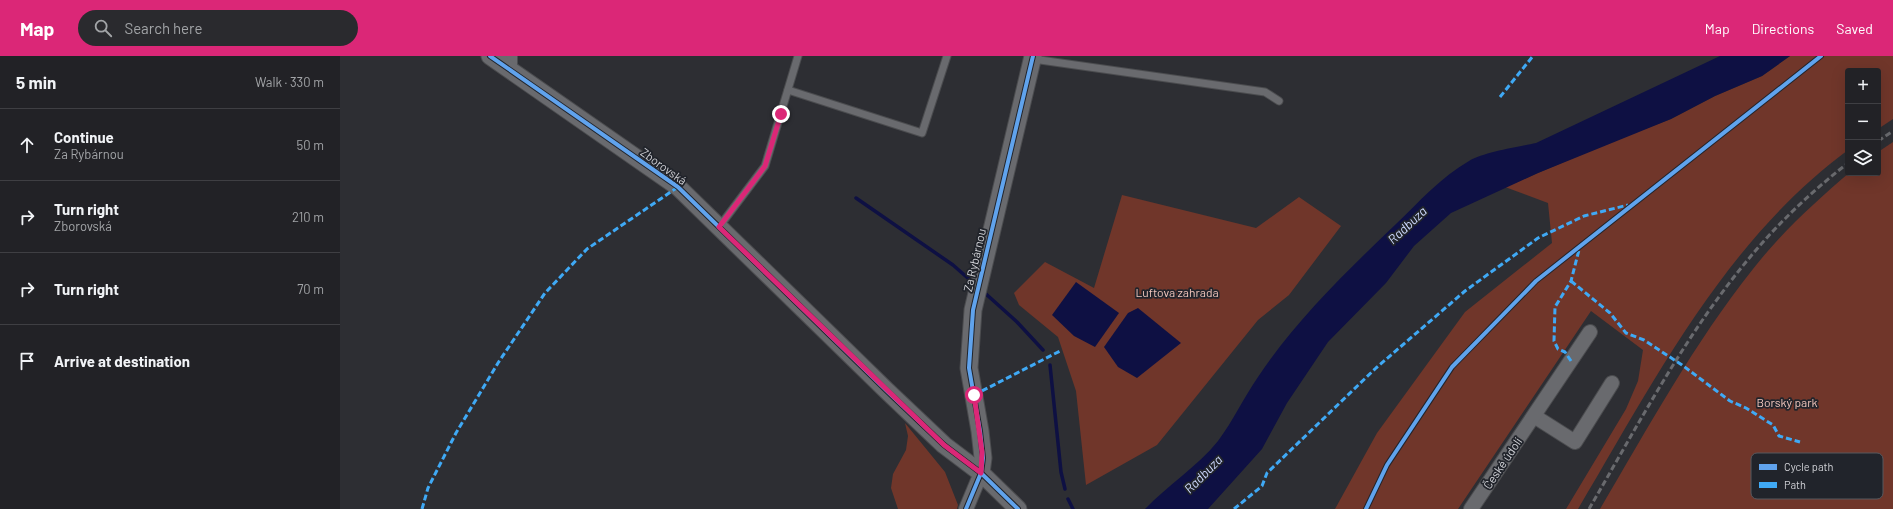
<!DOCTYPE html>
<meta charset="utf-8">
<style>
:root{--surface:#222226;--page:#2a2a2e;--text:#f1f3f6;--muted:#a2a4a7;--line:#3f3f43;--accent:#db2777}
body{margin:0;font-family:Barlow,sans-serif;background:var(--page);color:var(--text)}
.controls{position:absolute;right:12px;top:12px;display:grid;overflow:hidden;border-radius:4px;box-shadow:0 4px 16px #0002}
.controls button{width:36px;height:36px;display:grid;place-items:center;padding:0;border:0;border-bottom:1px solid var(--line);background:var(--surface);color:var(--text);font:20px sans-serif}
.stop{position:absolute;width:12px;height:12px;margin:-9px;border:3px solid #db2777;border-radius:50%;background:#fff}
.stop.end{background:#db2777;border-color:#fff;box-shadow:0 1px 4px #0008}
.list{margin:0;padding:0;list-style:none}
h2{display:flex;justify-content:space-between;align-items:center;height:52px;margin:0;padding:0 16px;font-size:17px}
h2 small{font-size:13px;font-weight:400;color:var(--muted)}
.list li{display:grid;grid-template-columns:26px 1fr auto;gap:12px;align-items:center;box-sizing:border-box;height:72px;padding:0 16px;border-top:1px solid var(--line)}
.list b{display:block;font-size:15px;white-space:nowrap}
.list p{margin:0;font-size:13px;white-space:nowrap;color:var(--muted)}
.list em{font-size:13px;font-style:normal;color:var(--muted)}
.icon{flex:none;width:22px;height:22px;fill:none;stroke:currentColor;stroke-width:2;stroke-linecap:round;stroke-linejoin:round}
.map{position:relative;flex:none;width:1553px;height:453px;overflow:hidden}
header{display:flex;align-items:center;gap:24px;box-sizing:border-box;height:56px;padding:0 20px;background:var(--accent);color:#fff}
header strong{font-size:19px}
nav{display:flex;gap:22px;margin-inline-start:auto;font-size:14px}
.search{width:280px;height:36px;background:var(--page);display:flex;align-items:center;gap:10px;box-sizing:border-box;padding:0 14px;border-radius:22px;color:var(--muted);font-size:15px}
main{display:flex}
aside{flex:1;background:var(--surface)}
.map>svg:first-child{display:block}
</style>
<header>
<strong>Map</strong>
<div class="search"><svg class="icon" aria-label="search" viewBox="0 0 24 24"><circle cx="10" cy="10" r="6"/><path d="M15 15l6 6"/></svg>Search here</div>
<nav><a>Map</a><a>Directions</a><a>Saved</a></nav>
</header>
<main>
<aside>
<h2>5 min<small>Walk · 330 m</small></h2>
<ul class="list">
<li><svg class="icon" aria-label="ahead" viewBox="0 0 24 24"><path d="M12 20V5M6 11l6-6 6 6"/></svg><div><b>Continue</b><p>Za Rybárnou</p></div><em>50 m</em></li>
<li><svg class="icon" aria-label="right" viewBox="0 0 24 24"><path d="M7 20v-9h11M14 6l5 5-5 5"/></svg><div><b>Turn right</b><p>Zborovská</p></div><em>210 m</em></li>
<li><svg class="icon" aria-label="right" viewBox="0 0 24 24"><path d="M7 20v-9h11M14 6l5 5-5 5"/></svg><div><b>Turn right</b></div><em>70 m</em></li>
<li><svg class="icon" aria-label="arrive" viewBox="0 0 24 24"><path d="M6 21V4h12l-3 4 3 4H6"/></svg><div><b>Arrive at destination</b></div></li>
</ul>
</aside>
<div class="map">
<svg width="1553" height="453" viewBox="0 0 1553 453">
<rect width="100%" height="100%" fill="#2d2e33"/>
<g fill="#70362a">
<path d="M1450 0H1553V63L1538 73V15H1508V94C1385 185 1314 325 1238 453H1226L1286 353 1298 325 1303 294 1251 255 1118 453H995L1037 377 1125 256 1212 187 1208 147 1165 131 1273 85 1331 63 1375 40 1422 20Z"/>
<path d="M1553 86V453H1260C1308 372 1354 287 1413 213 1441 177 1475 146 1509 117H1538V96Z"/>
<path d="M782 139 916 172 959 141 1001 170 949 239 918 264 817 389 746 429 736 335 718 281 679 249 674 237 705 206 754 232Z"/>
<path d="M565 367 605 416 618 449 617 453H558L551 432 553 418 566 394 568 380Z"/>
</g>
<g fill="#0e1043">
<path d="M1380 0H1450L1422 20 1375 40 1331 63 1198 117 1111 157 1074 190 1046 227 988 286 947 347 922 393 868 453H805C828 429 857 411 878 385 893 365 904 341 918 321 955 265 1008 214 1056 168 1079 146 1101 121 1129 105 1144 96 1178 91 1196 87Z"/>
<path d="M736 226 779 257 755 291 734 280 712 259Z"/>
<path d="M798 252 841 287 797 322 778 311 764 291 788 257Z"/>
</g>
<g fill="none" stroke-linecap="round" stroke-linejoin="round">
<g stroke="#0e1043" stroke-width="3.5">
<path d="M516 142 613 209 630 224"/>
<path d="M646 238 677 266 703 294"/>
<path d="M710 309 721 416 725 433"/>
<path d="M728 443 733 453"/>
</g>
<defs>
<g id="service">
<path d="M693 3 925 36 939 45"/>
<path d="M448 34 582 77 607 0"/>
<path d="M379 171 425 110 458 0"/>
</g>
<g id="minor">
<path d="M170 14V0"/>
<path d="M1194 360 1235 386 1272 327"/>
<path d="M626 453 641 417"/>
<path d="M1131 453 1250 276"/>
</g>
<g id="tertiary">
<path d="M150 0 338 131 546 334 604 389 641 417 678 453"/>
<path d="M641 417 643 402 640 375 629 312 633 254 693 0"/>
</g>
</defs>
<use href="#service" stroke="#4b4c4f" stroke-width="9"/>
<use href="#minor" stroke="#4b4c4f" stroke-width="16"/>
<use href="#tertiary" stroke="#4b4c4f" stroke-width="19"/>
<use href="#service" stroke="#696a6e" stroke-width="7"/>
<use href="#minor" stroke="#696a6e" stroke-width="14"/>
<use href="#tertiary" stroke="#696a6e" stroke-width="17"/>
<g stroke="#696a6e" stroke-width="3" stroke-dasharray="6 3" stroke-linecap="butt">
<path d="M1538 85 1553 75"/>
<path d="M1249 453C1298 369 1344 281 1406 206 1436 169 1471 136 1508 107"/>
</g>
<g stroke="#3fa9f5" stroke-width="3" stroke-dasharray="6 3" stroke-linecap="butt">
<path d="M1160 41 1193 0"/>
<path d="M1231 225 1270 257 1286 277 1304 284 1342 309 1390 345 1406 352 1433 369 1439 380 1460 386"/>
<path d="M1231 305 1225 296 1218 293 1214 285 1215 251 1231 225 1240 190"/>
<path d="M634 339 722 294"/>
<path d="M82 453 88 432 116 377 158 307 205 237 247 193 338 131"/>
<path d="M894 453 922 430 927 417 1036 312 1125 235 1198 182 1244 160 1288 149"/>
</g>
<defs>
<g id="cycleway">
<path d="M150 0 338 131 546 334 604 389 641 417 678 453"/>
<path d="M626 453 641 417 643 402 640 375 629 312 633 254 693 0"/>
<path d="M1026 453 1047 409 1112 311 1196 225 1481 0"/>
</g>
</defs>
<use href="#cycleway" stroke="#21242b" stroke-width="6"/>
<use href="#cycleway" stroke="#60a3ed" stroke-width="4"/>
</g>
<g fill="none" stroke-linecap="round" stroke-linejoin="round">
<path stroke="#db2777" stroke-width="5" d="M441 58 425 110 379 171 604 389 641 417 642 396 634 339"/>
</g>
<g text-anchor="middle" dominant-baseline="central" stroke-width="3.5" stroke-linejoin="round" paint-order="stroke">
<g font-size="12" fill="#d0d1d6" stroke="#21242b">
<text transform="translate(324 110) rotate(36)">Zborovská</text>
<text transform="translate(634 204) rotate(-77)">Za Rybárnou</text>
<text transform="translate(1162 407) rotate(-56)">České údolí</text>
</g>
<g font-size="12" fill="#f2c6bc" stroke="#21242b">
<text x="837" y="236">Luftova zahrada</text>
<text x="1447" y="346">Borský park</text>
</g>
<g font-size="13" font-style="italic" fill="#cedaff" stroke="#21242b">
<text transform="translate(1067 169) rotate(-43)">Radbuza</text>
<text transform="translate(863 418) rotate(-45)">Radbuza</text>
</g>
</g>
<rect x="1411" y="397" width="132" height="46" rx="6" fill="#21242b" stroke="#56585e" stroke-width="1"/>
<rect x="1419" y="408" width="18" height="6" fill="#60a3ed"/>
<rect x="1419" y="426" width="18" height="6" fill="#3fa9f5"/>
<g font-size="11" fill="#d0d1d6">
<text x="1444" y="415">Cycle path</text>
<text x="1444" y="433">Path</text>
</g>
</svg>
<div class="controls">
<button>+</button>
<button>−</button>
<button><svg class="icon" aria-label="layers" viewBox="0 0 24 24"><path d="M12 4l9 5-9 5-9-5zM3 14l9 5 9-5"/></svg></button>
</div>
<div class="stop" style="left:634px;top:339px"></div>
<div class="stop end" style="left:441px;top:58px"></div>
</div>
</main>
